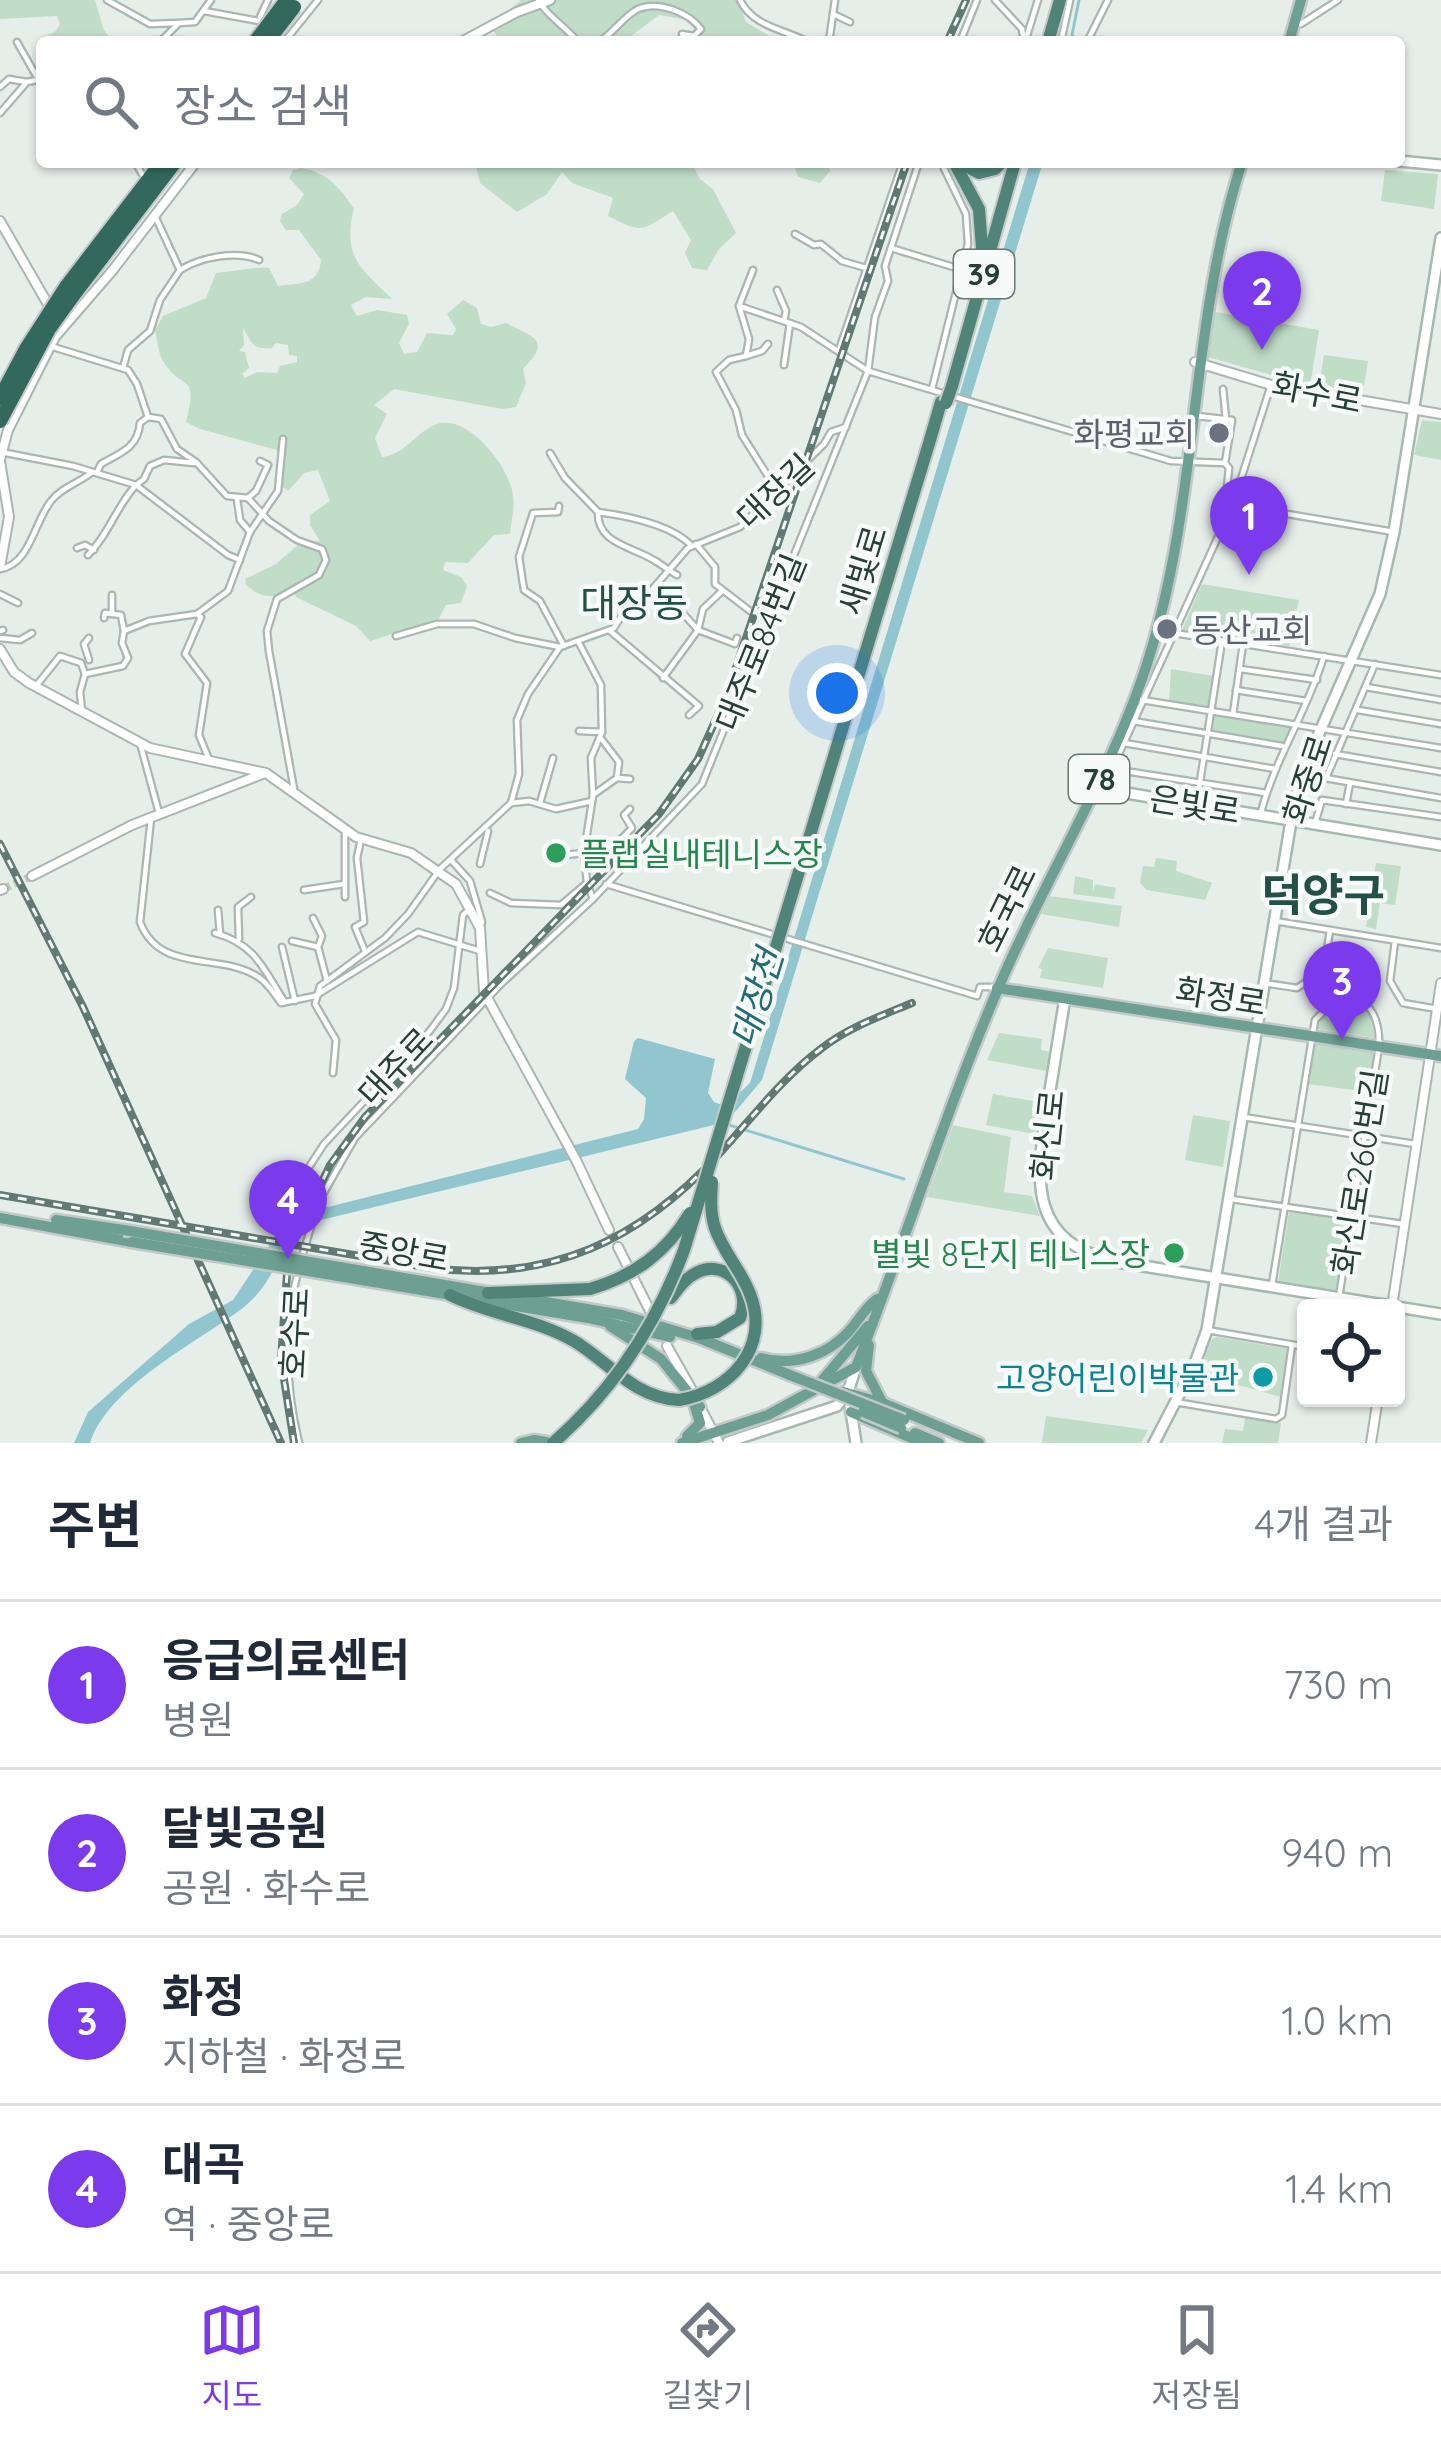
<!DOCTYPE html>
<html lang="ko">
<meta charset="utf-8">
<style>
:root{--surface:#fff;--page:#f2f2f3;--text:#1f2937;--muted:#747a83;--line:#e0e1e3;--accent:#7c3aed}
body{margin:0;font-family:Quicksand,"Noto Sans KR",sans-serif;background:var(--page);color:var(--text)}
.controls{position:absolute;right:36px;bottom:36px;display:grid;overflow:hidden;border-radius:12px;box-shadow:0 3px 9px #0004}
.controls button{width:108px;height:108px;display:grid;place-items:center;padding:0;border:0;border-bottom:3px solid var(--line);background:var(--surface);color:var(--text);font:60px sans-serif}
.you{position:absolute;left:837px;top:693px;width:42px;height:42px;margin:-30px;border:9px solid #fff;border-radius:50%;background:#1a73e8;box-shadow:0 0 0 18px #1a73e833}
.badge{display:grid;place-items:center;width:78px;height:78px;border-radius:50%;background:var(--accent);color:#fff;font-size:39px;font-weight:700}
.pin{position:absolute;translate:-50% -99px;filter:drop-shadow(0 3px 6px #0008)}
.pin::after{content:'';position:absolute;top:63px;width:42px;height:36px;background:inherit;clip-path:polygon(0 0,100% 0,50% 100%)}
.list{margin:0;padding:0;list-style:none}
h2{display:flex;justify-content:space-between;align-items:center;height:156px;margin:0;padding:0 48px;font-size:51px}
h2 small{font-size:39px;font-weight:400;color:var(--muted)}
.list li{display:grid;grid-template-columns:78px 1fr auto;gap:36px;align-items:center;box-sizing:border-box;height:168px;padding:0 48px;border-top:3px solid var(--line)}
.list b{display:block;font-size:45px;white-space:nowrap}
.list p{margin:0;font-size:39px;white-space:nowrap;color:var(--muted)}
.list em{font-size:39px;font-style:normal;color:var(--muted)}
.icon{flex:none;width:66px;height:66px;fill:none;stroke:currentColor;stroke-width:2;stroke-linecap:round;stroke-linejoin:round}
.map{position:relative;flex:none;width:1441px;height:1443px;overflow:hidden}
.search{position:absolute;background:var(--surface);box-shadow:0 3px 9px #0004;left:36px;right:36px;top:36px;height:132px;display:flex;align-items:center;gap:30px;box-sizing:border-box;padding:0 42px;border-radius:12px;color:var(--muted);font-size:45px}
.sheet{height:828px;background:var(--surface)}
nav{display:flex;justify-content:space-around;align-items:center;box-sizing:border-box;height:168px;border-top:3px solid var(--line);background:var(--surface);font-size:33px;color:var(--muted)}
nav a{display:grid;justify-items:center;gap:6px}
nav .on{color:var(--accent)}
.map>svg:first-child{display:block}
</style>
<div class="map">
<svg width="1441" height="1443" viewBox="0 0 1441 1443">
<rect width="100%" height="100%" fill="#e6eeea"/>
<g fill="#c0ddc8" fill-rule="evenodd">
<path d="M0 0H95L103 28 112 42H45L42 37 55 32 60 24 57 16 0 19Z"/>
<path d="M521 0H738L746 22 768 35 771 42H704L687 20 659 15 623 42H508L499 39 490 26Z"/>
<path d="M475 162H691L700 179 713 189 736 233 719 249 707 270 692 268 685 253 691 240 673 211C641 231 643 234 608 216L613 198 572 183 562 172 547 194 517 212 480 183Z"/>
<path d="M793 162H828L830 171 820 183 798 177Z"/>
<path d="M301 168C329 173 338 187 354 208 342 256 360 268 392 299L366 297 351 305 357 316 377 310 407 315 409 324 399 343 404 354 417 352 427 333 453 335 456 329 447 314 463 300 477 308 481 324 491 327 506 323C535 338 552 340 523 369L526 383 516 407 502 409 394 389 374 405 387 414 375 438 382 457C407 454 416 431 437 424 468 413 511 469 513 496 515 508 511 523 510 534L494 535 468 563 445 562 443 570 461 577 467 586 461 603 446 605 438 620 370 641 356 626 296 597 293 589C272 598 264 600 246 585L245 579 276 564 301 542 320 541 310 525V515L330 501 318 470 304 473 288 491 277 483V450L200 429 186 422C199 370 182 393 163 361 158 352 157 340 155 330L163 316 206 298 216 273C227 272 262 266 269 268L278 286C299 283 319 286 321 260L299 230H286L280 221 282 214 297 205 304 194 289 178 293 170ZM243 328C252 342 251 350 272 348L276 343 288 345 289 355 297 356V362L280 366 277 373 257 372 245 378 242 374 249 368 245 352 239 351 244 345Z"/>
<path d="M1385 170 1438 174 1434 209 1381 201Z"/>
<path d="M1215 312 1319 330 1310 386 1208 357Z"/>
<path d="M1324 355 1368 361 1363 392 1319 386Z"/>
<path d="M1422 420 1441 422V460L1414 455Z"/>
<path d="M1202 584 1299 600 1289 646 1182 630Z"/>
<path d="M1171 669 1213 676 1209 707 1169 702Z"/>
<path d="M1214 714 1291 726 1283 744 1211 733Z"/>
<path d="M1156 858 1177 861 1176 871 1212 883 1205 900 1147 890 1140 883 1143 866 1154 867Z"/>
<path d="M1376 863 1401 866 1395 905 1380 903 1376 929 1366 927Z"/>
<path d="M1075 876 1093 880V892L1095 884 1116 888 1114 899 1073 894Z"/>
<path d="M1050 896 1122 906 1119 927 1041 914Z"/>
<path d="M1048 948 1108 958 1103 988 1040 978 1042 969 1038 968Z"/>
<path d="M1345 1001 1368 1010 1375 1038 1317 1029 1325 1010Z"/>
<path d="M999 1033 1042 1039 1041 1050 1050 1052 1046 1071 987 1060Z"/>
<path d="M1314 1043 1374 1052 1369 1092 1308 1084Z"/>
<path d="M993 1094 1033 1101 1032 1111 1039 1113 1035 1134 986 1125Z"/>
<path d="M1193 1115 1230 1121 1223 1167 1185 1160Z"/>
<path d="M953 1125 1011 1137 1004 1192 1032 1196 1040 1216 927 1197Z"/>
<path d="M1289 1212 1347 1219 1336 1291 1278 1282Z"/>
<path d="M1217 1337 1288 1349 1281 1397 1242 1386 1196 1380 1212 1339Z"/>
<path d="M1046 1416 1148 1430 1141 1443H1042Z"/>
<path d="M1245 1418 1281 1423 1278 1443H1222L1225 1429 1243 1431Z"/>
</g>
<path fill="#92c6ce" d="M1030 162H1043L762 1080 735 1112 714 1125 292 1227C280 1257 270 1286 244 1307 199 1342 109 1385 90 1443H74L88 1412 189 1324 233 1300 288 1217 638 1129 644 1119 646 1098 625 1079 634 1041 638 1038 715 1059 708 1093 714 1102 725 1106 750 1083Z"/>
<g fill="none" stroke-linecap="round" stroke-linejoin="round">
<g stroke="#92c6ce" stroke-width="3">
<path d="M1077 42 1072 35 1079 0"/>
<path d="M729 1125 904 1179"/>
</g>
<path stroke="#c0cbc6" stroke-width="8" stroke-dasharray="8 4" stroke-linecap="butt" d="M3 889 32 876"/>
<defs>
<g id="minor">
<path d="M107 0 150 24 179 23"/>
<path d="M538 0C549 18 565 26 578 42"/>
<path d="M740 0C753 27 784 29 808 42"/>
<path d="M995 0 1022 29 1024 42"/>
<path d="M204 11 264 22"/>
<path d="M833 14 850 22"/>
<path d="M260 17 268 0"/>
<path d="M1301 24 1338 0"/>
<path d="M285 41 318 0"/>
<path d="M17 42 38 79"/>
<path d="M160 42 179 23 195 22 211 0"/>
<path d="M599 42C613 33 624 16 638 9 659 0 689 13 701 29L694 36 682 34"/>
<path d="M829 42 835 0"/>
<path d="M960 42 977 0"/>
<path d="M1025 42 1038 0"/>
<path d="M1061 42 1070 0"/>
<path d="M1087 42 1108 0"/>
<path d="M0 87 9 79 27 82"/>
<path d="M0 113 27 82 42 79"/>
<path d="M135 162 142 174"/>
<path d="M155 216 180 270C201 257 237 250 259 260"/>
<path d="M795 234 814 245 821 244 842 261 866 268"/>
<path d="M891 248 960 269"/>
<path d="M753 270 739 306 749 339 746 356 729 360 716 372 736 410 742 435 771 481 772 496"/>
<path d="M777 290 786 311 784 321"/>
<path d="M739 306 801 327 868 371 1171 461 1225 463 1229 468 1226 497 1233 504"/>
<path d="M50 346 128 370 137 384 148 417 161 419 177 449 196 462 227 496 248 498 269 521 297 540 322 549 326 560 319 575 277 599 267 631 269 651 294 789"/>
<path d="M839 350 903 162"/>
<path d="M746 356 762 351 768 344"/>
<path d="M784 365 790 323"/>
<path d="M123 368 128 350 150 331 160 300 180 270"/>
<path d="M932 389 968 244 966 214 941 162"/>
<path d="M1223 389 1226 420"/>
<path d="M1197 416 1232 420 1225 463"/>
<path d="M6 453 73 466 136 485 144 479 150 466 164 460 194 463"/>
<path d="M550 453 565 478 598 512C597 543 630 546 652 559 661 564 668 570 677 575"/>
<path d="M98 470 101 464C120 453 138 448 140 423L148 417"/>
<path d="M248 498 256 491 268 465 260 461"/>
<path d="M237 499 240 520 250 532"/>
<path d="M1234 505 1394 532"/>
<path d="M559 506 558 512 533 513 519 557 524 590 540 601 564 646"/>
<path d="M598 512C628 516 671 524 692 546"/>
<path d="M1225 521 1226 497"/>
<path d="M696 544 715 567V584L750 611"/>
<path d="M77 548 85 545 94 550"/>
<path d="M88 555C109 534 116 507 136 485L228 555 240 560"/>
<path d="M0 569C30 565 34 522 51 501 61 488 78 483 91 473"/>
<path d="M650 592 678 608 698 630 735 644 737 638"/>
<path d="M0 594 18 603"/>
<path d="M112 595V614"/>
<path d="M197 614 201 617 185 654 207 683 199 735 210 762"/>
<path d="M104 618 105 613 121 615 124 631"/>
<path d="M609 630 699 706 689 715"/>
<path d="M0 631 3 630"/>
<path d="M1174 633 1441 675"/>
<path d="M396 636 437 624H474L515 638 560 647"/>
<path d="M0 638 20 640 32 633"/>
<path d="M89 638 84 644 89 660"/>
<path d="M578 641 601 685 602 732 591 758 593 795 584 853 587 883 593 899"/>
<path d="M1240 669 1317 680"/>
<path d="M663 678 698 630 703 609 722 591"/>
<path d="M36 686 60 656 81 663 85 674"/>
<path d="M1366 687 1441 700"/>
<path d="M1236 690 1306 701"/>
<path d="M1142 700 1441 748"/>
<path d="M1358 710 1441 724"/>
<path d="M82 711 80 692 85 674 123 666 128 658 122 643 124 631 149 621 197 614 228 591 250 532 278 491 283 439"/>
<path d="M1233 714 1243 644"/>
<path d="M1133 721 1282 746"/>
<path d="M579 731 602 732"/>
<path d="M140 743 159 813"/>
<path d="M1124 743 1275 769"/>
<path d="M1335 754 1441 772"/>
<path d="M1302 774 1441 798"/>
<path d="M617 778 630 779"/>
<path d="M1326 778 1375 664"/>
<path d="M1266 793 1112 769 1233 504 1271 385"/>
<path d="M593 795 617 778 619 762 600 737"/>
<path d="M1197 801 1222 641"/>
<path d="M511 803 529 801 556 809 592 801"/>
<path d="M540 803 553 758"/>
<path d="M1346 804 1350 783"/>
<path d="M1261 812C1276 756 1308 710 1324 656"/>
<path d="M151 818 140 922C159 973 217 953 255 975 266 981 274 993 281 1003L315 996 418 932 480 951"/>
<path d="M1316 820 1322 800 1441 817"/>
<path d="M345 829V897"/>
<path d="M361 839 357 858 364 922 355 927 365 951"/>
<path d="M565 855 584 853"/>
<path d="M451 860 470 881 482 922 480 928"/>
<path d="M480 864 488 831"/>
<path d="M585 864H597L632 828 624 815 630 809"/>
<path d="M606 884 977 996 980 987H994"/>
<path d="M304 890 344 884"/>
<path d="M490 893 511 903 561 905 587 883"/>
<path d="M218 910 220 934"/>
<path d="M313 918 322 936 318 947 327 981"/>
<path d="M1275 921 1441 948"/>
<path d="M215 933C255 944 263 968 284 1001"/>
<path d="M239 939 238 907 251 897"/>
<path d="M292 941 318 947"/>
<path d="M1395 941 1390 981 1403 1003 1437 1009"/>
<path d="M282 947 295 1001"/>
<path d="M1264 983 1297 988 1324 970 1330 930"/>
<path d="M333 1073 336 1040 315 1004 320 986 385 938 408 914 440 869 511 803 519 774 517 720 528 694 560 647 614 628 633 597 650 592 688 548 740 527 824 444 831 432 846 427"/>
<path d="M1243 1117 1415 1144"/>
<path d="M1231 1199 1403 1224"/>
<path d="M281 1210 324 1144 429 1032 446 1009 454 988 463 915 470 909"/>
<path d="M301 1260 318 1203 355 1138 501 984 593 899 702 784 868 371 875 317 888 281 885 266 919 162"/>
<path d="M298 1271C283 1329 285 1385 299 1443"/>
<path d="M1272 1285 1315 1020 1333 1002C1368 990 1380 1016 1379 1047L1339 1297"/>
<path d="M1207 1330 1306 1347"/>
<path d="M1175 1402 1276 1419 1282 1415 1292 1345"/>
</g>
<g id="tertiary">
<path d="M461 42 517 12 550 0"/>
<path d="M0 221 53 313"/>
<path d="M1195 362 1271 385 1441 414"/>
<path d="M0 460 8 430 55 337 112 271 196 162"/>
<path d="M0 461 9 517 0 567"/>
<path d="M0 649 14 672 29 683 150 748 266 773 356 837 411 853 456 884 480 928 484 992 576 1160 609 1230"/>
<path d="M32 876 132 825 265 773"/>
<path d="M0 890 3 889"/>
<path d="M618 1247 650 1311"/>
<path d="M1392 1307 1441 983"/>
<path d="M667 1346 693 1392"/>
<path d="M699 1405 719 1443"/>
<path d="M1371 1443 1378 1398"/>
</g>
<g id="secondary">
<path d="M1399 161 1441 165"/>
<path d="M1090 787 1441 845"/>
<path d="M1065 998C1059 1035 1053 1072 1047 1109 1035 1183 1029 1243 1118 1262L1441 1314"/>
<path d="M856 1367 848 1392 856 1443"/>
<path d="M728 1442 837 1406 847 1392"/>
<path d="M1154 1443 1194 1366 1207 1330 1292 815 1303 770 1380 594 1394 532 1441 238"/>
</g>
<g id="primary">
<path d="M1289 42 1301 0"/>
<path d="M997 988 1441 1056"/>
<path d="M0 1218 132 1242"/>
<path d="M56 1220 124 1230"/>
<path d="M322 1264 622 1315 699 1338 790 1375"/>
<path d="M320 1273 588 1318 670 1337"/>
<path d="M610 1326 661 1359 700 1407"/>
<path d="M869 1345 866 1371 881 1400"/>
<path d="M761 1358C794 1367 829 1355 851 1329 860 1318 866 1307 877 1299"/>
<path d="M820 1383 868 1326"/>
<path d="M843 1392 883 1403 979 1443"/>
<path d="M851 1412 923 1443"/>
<path d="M915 1433 939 1443"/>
<path d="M687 1436 700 1423 694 1403"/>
<path d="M521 1443 534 1440 552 1443"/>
<path d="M682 1443 768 1415 856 1367C907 1237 948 1103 1004 975 1052 865 1120 760 1153 644 1199 486 1191 319 1242 162"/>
</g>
<g id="trunk">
<path d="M1048 42 1060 0"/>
<path d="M954 162 979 209 983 261"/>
<path d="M958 162 979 173 995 169 1002 162"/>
<path d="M952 386 1015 162"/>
<path d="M930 440 941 402"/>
<path d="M488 1293 590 1289"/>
<path d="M450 1295C490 1315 534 1318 574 1341 609 1362 634 1398 679 1400"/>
<path d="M671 1298C677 1290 683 1281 691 1276 723 1254 753 1287 740 1318L717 1332 697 1334"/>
</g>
<g id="motorway">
<path d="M66 287 162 162"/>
<path d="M75 293 175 162"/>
</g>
</defs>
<use href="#minor" stroke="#a9b6b1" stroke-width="9"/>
<use href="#tertiary" stroke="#a9b6b1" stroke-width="12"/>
<use href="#secondary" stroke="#a5b9b1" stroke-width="14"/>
<use href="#primary" stroke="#c2c9c7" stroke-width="15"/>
<use href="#trunk" stroke="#c2c9c7" stroke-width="16"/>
<use href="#motorway" stroke="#c2c9c7" stroke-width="18"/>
<use href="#minor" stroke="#fff" stroke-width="4.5"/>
<use href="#tertiary" stroke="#fff" stroke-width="8"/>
<use href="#secondary" stroke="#fff" stroke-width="9"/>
<use href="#primary" stroke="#6da092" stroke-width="10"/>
<use href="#trunk" stroke="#508478" stroke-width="12"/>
<use href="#motorway" stroke="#33695d" stroke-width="14"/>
<defs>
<g id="rail">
<path d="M947 42 966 0"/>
<path d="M0 844 83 1007 281 1443"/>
<path d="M0 1195 431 1268C550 1283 640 1240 719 1154 752 1118 782 1078 822 1048 849 1027 881 1016 912 1003"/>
<path d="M300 1228 330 1165 365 1117 659 814 698 759 726 697 907 162"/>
<path d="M287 1274 281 1360 294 1443"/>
</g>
</defs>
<use href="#rail" stroke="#607a73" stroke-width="8"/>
<use href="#rail" stroke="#f6faf8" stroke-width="3" stroke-dasharray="9" stroke-linecap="butt"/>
<defs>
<g id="primary-bridge">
<path d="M124 1230 322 1264"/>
<path d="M132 1242 320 1273"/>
<path d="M790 1375 904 1420"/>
<path d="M863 1412 901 1428"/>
</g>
<g id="trunk-bridge">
<path d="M946 403 952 386"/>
<path d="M590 1289C634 1276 666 1253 690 1213"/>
<path d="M679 1400C730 1392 771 1347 750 1294 741 1270 723 1252 715 1228 710 1213 711 1198 712 1182"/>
<path d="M553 1443C614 1390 656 1325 684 1250L930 440"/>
</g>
<g id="motorway-bridge">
<path d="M255 42 286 1"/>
<path d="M267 42 294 7"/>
<path d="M0 398 26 349 66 287"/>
<path d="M0 421 49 329 75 293"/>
</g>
</defs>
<use href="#primary-bridge" stroke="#c2c9c7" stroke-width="15" stroke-linecap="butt"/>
<use href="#trunk-bridge" stroke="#c2c9c7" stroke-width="16" stroke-linecap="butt"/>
<use href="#motorway-bridge" stroke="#c2c9c7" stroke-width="18" stroke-linecap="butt"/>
<use href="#primary-bridge" stroke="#6da092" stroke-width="10"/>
<use href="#trunk-bridge" stroke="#508478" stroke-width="12"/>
<use href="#motorway-bridge" stroke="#33695d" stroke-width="14"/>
</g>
<g fill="#6b7280" stroke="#f6faf8" stroke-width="4.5">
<circle cx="1219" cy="433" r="12"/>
<circle cx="1167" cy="629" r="12"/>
</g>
<g fill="#2e9e5b" stroke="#f6faf8" stroke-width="4.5">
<circle cx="556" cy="853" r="12"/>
<circle cx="1174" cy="1253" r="12"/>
</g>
<circle fill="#0f9aa8" stroke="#f6faf8" stroke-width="4.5" cx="1263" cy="1377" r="12"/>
<g text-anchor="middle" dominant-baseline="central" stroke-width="9" stroke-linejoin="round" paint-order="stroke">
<g fill="#f6faf8" stroke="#647772" stroke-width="3">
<rect x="954" y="250" width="60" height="48" rx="9"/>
<rect x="1069" y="755" width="60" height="48" rx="9"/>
</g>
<g font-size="30" font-weight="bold" fill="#263f38">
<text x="984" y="274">39</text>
<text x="1099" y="779">78</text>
</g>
<g font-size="33" fill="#263f38" stroke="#f6faf8">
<text transform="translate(1317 392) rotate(11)">화수로</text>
<text transform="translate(775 491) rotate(-43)">대장길</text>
<text transform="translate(862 570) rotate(-73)">새빛로</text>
<text transform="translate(760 642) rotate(-68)">대주로84번길</text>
<text transform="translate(1307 779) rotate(-72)">화중로</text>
<text transform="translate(1195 804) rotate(9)">은빛로</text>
<text transform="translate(1006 908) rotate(-64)">호국로</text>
<text transform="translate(1221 996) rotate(9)">화정로</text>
<text transform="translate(395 1066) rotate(-47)">대주로</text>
<text transform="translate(1047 1135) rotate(-84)">화신로</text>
<text transform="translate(1359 1172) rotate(-81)">화신로260번길</text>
<text transform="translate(404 1251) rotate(10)">중앙로</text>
<text transform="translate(294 1333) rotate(-87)">호수로</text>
</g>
<g font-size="33" fill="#5b616d" stroke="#f6faf8" text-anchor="end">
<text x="1195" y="433">화평교회</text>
<text x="1191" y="629" text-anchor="start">동산교회</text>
</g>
<g font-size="33" fill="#27864d" stroke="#f6faf8" text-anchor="start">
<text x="580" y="853">플랩실내테니스장</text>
<text x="1150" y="1253" text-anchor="end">별빛 8단지 테니스장</text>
</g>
<g font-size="33" fill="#0d838f" stroke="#f6faf8" text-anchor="end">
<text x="1239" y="1377">고양어린이박물관</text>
</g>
<g font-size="36" font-style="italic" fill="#236b77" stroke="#f6faf8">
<text transform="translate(756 998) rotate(-73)">대장천</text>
</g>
<g font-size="39" fill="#225044" stroke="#f6faf8">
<text x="634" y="602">대장동</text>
</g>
<g font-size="45" font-weight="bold" fill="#225044" stroke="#f6faf8">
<text x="1323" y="894">덕양구</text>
</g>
</g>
</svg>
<div class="controls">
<button><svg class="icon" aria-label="locate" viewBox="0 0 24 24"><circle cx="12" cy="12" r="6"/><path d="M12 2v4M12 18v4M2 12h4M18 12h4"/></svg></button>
</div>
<div class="you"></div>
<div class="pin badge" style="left:1249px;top:575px">1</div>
<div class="pin badge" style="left:1262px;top:350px">2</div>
<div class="pin badge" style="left:1342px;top:1040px">3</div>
<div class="pin badge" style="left:288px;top:1259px">4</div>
<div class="search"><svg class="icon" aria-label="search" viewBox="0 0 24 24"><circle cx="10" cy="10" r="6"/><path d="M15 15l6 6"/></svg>장소 검색</div>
</div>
<section class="sheet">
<h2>주변<small>4개 결과</small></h2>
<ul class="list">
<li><span class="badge">1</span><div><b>응급의료센터</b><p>병원</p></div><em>730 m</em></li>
<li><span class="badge">2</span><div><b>달빛공원</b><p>공원 · 화수로</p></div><em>940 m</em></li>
<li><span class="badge">3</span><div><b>화정</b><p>지하철 · 화정로</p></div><em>1.0 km</em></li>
<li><span class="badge">4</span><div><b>대곡</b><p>역 · 중앙로</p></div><em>1.4 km</em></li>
</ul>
</section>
<nav>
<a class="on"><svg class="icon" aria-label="map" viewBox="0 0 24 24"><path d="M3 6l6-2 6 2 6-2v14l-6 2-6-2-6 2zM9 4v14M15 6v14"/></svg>지도</a>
<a><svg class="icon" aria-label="directions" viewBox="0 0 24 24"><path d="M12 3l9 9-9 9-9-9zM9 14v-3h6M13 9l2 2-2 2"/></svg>길찾기</a>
<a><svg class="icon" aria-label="saved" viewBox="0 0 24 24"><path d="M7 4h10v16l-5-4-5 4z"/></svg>저장됨</a>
</nav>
